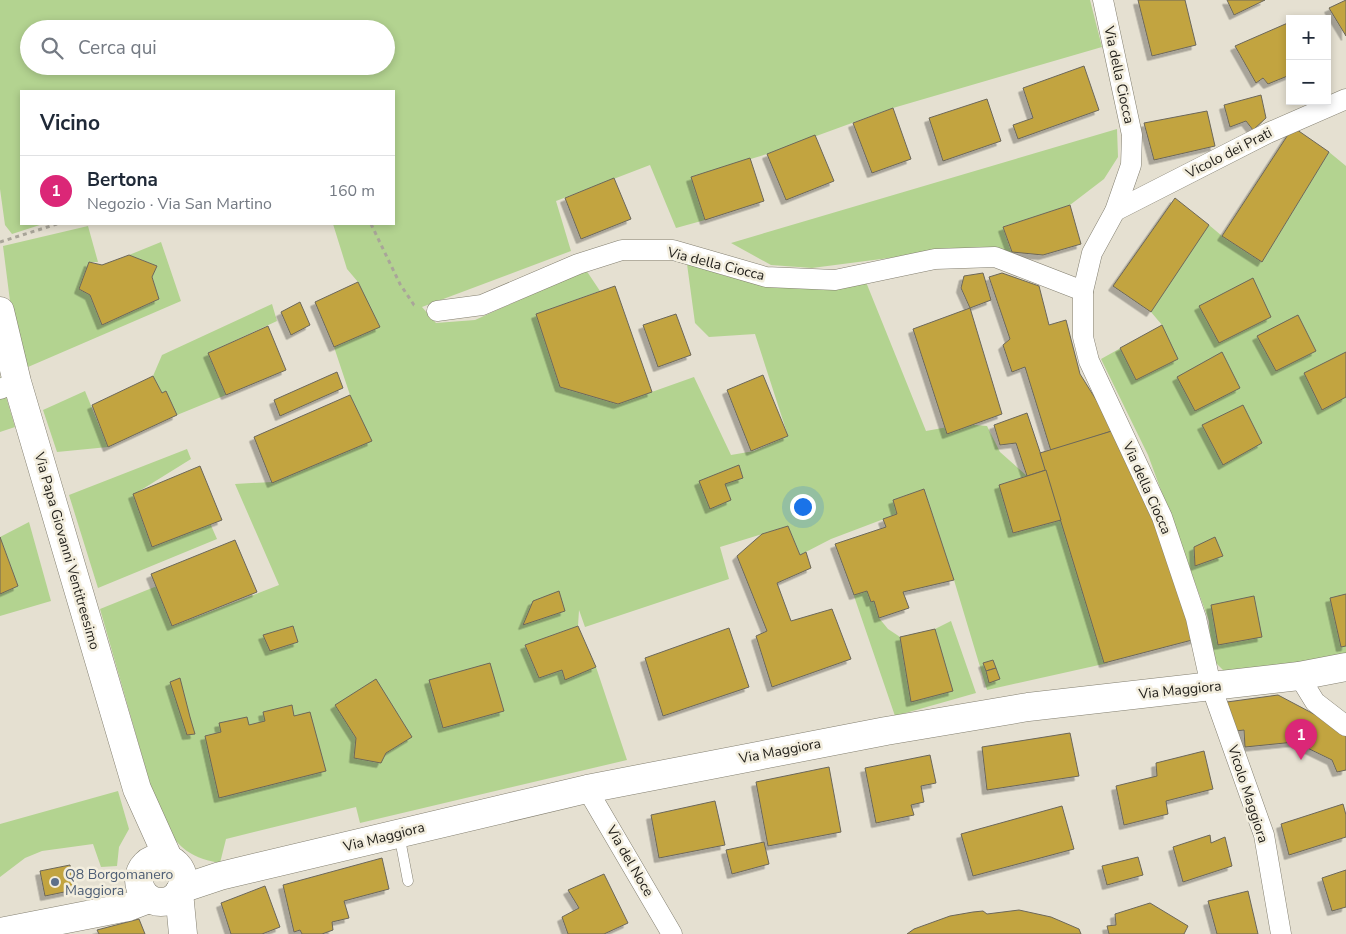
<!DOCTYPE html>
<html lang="it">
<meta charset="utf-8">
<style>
:root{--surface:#fff;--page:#f2f2f3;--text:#1f2937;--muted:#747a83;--line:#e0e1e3;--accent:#db2777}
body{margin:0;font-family:"Nunito Sans",sans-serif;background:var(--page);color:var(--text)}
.controls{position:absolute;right:15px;top:15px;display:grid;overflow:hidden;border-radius:0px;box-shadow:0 2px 8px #0003}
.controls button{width:45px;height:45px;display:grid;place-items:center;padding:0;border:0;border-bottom:1px solid var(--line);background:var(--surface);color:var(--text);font:25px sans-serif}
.you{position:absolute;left:802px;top:506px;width:18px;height:18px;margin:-12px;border:4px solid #fff;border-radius:50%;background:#1a73e8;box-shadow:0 0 0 8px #1a73e833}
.badge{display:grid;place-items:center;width:32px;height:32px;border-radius:50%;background:var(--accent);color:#fff;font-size:16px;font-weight:700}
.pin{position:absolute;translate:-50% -41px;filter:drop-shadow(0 1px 2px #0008)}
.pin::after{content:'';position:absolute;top:26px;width:18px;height:15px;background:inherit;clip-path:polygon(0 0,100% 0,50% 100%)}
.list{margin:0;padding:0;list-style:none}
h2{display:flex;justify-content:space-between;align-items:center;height:65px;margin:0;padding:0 20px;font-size:21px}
h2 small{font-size:16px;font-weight:400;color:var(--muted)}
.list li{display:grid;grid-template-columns:32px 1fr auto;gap:15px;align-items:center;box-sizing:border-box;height:70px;padding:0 20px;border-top:1px solid var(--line)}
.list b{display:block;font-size:19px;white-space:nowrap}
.list p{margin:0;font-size:16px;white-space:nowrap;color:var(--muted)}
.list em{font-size:16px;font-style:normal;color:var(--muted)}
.icon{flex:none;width:28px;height:28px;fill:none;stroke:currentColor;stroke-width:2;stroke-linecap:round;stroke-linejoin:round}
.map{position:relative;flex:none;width:1346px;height:934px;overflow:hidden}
.search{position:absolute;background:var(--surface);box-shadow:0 2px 8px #0003;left:20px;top:20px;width:375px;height:55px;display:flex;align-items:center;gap:12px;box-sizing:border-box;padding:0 18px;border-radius:28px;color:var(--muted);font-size:19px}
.panel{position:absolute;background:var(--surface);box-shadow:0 2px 8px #0003;left:20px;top:90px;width:375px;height:135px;border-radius:0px}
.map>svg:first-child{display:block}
</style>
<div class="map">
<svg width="1346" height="934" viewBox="0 0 1346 934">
<defs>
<filter id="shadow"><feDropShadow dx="-4.5" dy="4.5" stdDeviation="0" flood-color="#0004"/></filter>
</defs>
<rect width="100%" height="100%" fill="#e5e0d1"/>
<g fill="#b3d390" fill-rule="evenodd">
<path d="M0 0H1090L1102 47 893 108 767 154 691 177 705 220 676 228 650 165 556 201 571 251 422 307 436 323 475 320 586 270 600 291 536 314 560 387 618 404 694 377 731 455 754 451 788 436 755 334 709 337 695 323 687 264 729 277 866 282 926 431 964 424 987 426 1000 452 1027 476 999 485 1013 533 1061 520 1108 663 987 690 954 580 924 489 893 500 897 514 831 539 800 555 788 526 720 547 729 579 585 627 579 610 578 626 525 645 539 678 562 670 565 679 596 667 627 760 360 823 356 807 226 839 220 863C186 857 176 845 159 815L100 609 157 586 173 626 279 585 235 484 272 482 371 441 350 395 334 347 379 326 358 282 347 269 333 224H394V91H21V224H43L12 234 5 225 0 189ZM29 29H386V66H29Z"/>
<path d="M1117 129 1118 157 1104 179 1070 205 1003 227 1011 251 1015 252H935L812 268 771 265 731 243Z"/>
<path d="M1329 152 1346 166V657L1229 676 1210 657 1209 621 1148 455 1101 359 1162 325 1151 312 1209 225 1222 236 1262 262Z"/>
<path d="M88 226 98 262H89L79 289 90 295 102 325 159 299 152 277 157 266 129 255 161 242 181 301 28 367 11 309 3 246Z"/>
<path d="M272 304 277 321 208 353 226 395 177 415 166 392 162 393 153 376 162 355Z"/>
<path d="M0 376 15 427 0 432Z"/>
<path d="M85 391 108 447 57 452 43 410Z"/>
<path d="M187 449 191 459 133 495 152 547 209 521 217 539 98 588 69 495Z"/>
<path d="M29 522 51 601 0 616V594L18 586 0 537Z"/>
<path d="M860 547 879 618 888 629 900 637 935 629 951 621 976 693 895 716 840 555Z"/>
<path d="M118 791 129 829 119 847 117 866 101 867 93 844 42 851 25 858 0 877V824Z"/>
</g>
<g fill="#c2a440" stroke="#6c675a" filter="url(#shadow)">
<path d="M1138 0H1185L1196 45 1152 56Z"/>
<path d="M1227 0H1265L1234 15Z"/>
<path d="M1346 0V36L1329 8Z"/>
<path d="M1290 22V75L1268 84 1263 78 1256 83 1235 46Z"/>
<path d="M1084 66 1099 110 1018 139 1013 125 1033 118 1023 88Z"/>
<path d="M1261 95 1266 118 1253 130 1246 121 1230 127 1224 105Z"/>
<path d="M987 99 1001 141 943 161 929 118Z"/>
<path d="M893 108 911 159 872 173 853 123Z"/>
<path d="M1207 111 1215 146 1154 160 1144 123Z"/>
<path d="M1293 127 1329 152 1262 262 1222 236Z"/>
<path d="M815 135 834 181 786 200 767 154Z"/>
<path d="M750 158 764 201 705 220 691 177Z"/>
<path d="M614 178 631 219 581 239 565 198Z"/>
<path d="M1175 198 1209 225 1151 312 1113 286Z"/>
<path d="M1070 205 1081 244 1043 255 1012 252 1003 227Z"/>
<path d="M129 255 157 266 152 277 159 299 102 325 90 295 79 289 89 262 102 265Z"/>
<path d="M983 273 991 300 970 308 961 288 964 276Z"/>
<path d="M1002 273 1039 286 1049 325 1066 320 1080 374 1115 430 1051 451 1025 367 1012 372 1003 345 1010 339 989 277Z"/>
<path d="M1253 278 1271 317 1219 343 1199 306Z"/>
<path d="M358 282 380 327 334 347 315 302Z"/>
<path d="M615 286 652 392 618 404 560 387 536 314Z"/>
<path d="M300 302 310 325 291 335 281 312Z"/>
<path d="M970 308 1002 414 947 434 913 329Z"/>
<path d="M676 314 691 355 658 367 643 325Z"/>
<path d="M1298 315 1316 351 1276 371 1257 336Z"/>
<path d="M1162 325 1178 359 1136 380 1120 348Z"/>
<path d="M268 326 286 370 226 395 208 353Z"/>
<path d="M1222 352 1240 388 1195 411 1177 377Z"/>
<path d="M1346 352V397L1322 410 1304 373Z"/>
<path d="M337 372 343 388 280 416 274 400Z"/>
<path d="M763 375 788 436 751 451 727 390Z"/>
<path d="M153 376 162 393 166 391 177 415 108 447 92 405Z"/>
<path d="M350 395 372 441 272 483 254 437Z"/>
<path d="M1243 405 1262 443 1223 465 1202 425Z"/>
<path d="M1027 413 1046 470 1027 476 1016 443 1000 445 994 425Z"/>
<path d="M1115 430 1155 521 1196 639 1104 663 1040 453Z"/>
<path d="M739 465 743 478 725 484 731 500 710 509 699 481Z"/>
<path d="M200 466 222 520 152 547 133 494Z"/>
<path d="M1046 470 1061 520 1013 533 999 485Z"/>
<path d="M924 489 954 580 903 592 909 608 879 618 874 601 871 602 867 591 854 595 835 544 886 527 883 519 897 514 893 500Z"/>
<path d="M788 526 800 555 806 552 811 568 777 583 791 621 832 609 851 659 772 687 756 636 767 631 737 556 762 534Z"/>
<path d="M0 537 18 586 0 594Z"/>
<path d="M1215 537 1223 556 1195 566 1194 547Z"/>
<path d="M235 540 257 592 172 626 151 574Z"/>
<path d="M559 591 565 611 523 625 533 601Z"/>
<path d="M1346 594V646L1341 647 1330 598Z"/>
<path d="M1254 596 1262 637 1218 645 1211 605Z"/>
<path d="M293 626 298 642 270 651 263 635Z"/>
<path d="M578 626 596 667 565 680 562 670 539 678 525 645Z"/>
<path d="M729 628 749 687 663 716 645 658Z"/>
<path d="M935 629 953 691 911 702 900 637Z"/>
<path d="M993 660 996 668 986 671 983 663Z"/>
<path d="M490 663 504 711 443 728 429 680Z"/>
<path d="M996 668 1000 679 989 683 986 671Z"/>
<path d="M180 678 190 717 195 734 187 735 170 682Z"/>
<path d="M376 679 412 737 386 753 381 763 354 758 356 738 335 705Z"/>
<path d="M1278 695 1346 731V770L1337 772 1332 760 1295 742 1245 747 1244 730 1228 732 1227 702Z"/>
<path d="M292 705 294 716 310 712 326 771 219 798 205 736 221 732 219 723 247 717 249 725 265 721 263 712Z"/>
<path d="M1070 733 1079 776 987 790 982 747Z"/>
<path d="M1204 751 1213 789 1166 801 1168 814 1124 825 1116 786 1157 776 1156 763Z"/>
<path d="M930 755 936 783 921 786 924 802 911 805 914 815 876 823 865 768Z"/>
<path d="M829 767 841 832 768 846 756 782Z"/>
<path d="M715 801 725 845 659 858 651 815Z"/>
<path d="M1343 804 1346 815V837L1289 855 1281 824Z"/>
<path d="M1062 806 1074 849 973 876 961 834Z"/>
<path d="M1210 835 1211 843 1225 837 1232 866 1183 882 1173 847Z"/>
<path d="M764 842 769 864 732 874 726 850Z"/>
<path d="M1138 857 1143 875 1107 885 1102 866Z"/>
<path d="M382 858 389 889 344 901 349 918 332 922 333 930 322 934H302L300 930 294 932 283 885Z"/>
<path d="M70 865 74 890 45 896 40 871Z"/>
<path d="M1346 870V907L1332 911 1322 878Z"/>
<path d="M604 874 628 923 604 934H568L562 917 579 908 568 890Z"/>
<path d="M265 886 280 927 262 934H231L221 903Z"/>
<path d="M1248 891 1258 934H1217L1208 901Z"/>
<path d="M1150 903 1188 926 1184 934H1109L1107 926 1116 925 1115 914Z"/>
<path d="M1019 910 1051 917 1079 929 1081 934H907L914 929 950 916 973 912 983 911 987 914Z"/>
<path d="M139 919 145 934H99L97 930Z"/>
</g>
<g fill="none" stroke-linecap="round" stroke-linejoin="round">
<defs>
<path id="lane" d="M399 834 408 881"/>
<g id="street">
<path d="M1103 0 1132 135 1131 165 1115 211 1092 253 1083 291V337L1089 361 1162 517 1196 618 1211 686 1264 835 1281 934"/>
<path d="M1115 211 1268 133 1346 99"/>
<path d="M437 311 482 305 578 264 622 250H673L766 277 835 280 935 259 995 257 1083 291"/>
<path d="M0 389 17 382"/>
<path d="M1299 676 1315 702 1346 726"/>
<path d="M587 789 672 934"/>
</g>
<g id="secondary">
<path d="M0 311 17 382 137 789 169 860"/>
<circle cx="161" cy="880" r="22"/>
<path d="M181 889 220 876 587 789 886 731 1028 707 1299 676 1346 667"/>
<path d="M179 892 183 934"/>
<path d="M0 932 128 907 149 899"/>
</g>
</defs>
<use href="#lane" stroke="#837f70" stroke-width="11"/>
<use href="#street" stroke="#837f70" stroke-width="21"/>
<use href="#secondary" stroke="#837f70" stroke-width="29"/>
<g stroke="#a9a599" stroke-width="3" stroke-dasharray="4 4" stroke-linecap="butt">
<path d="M371 224 400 284 414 305 417 306"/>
<path d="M0 242 57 224"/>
</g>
<use href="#lane" stroke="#fff" stroke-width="10"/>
<use href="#street" stroke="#fff" stroke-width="20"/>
<use href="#secondary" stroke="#fff" stroke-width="28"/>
</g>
<circle fill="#5c6f8a" stroke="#f3eede" stroke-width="2" cx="55" cy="882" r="5"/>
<g text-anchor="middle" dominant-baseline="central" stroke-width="5" stroke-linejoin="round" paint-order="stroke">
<g font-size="14" fill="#23211c" stroke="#f3eede">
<text transform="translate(1119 75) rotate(78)">Via della Ciocca</text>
<text transform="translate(1229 153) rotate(-27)">Vicolo dei Prati</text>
<text transform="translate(716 264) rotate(14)">Via della Ciocca</text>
<text transform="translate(1147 488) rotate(66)">Via della Ciocca</text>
<text transform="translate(67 551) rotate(74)">Via Papa Giovanni Ventitreesimo</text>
<text transform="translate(1180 690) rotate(-6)">Via Maggiora</text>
<text transform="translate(780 751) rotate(-11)">Via Maggiora</text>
<text transform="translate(1248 794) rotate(72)">Vicolo Maggiora</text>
<text transform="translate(384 837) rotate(-14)">Via Maggiora</text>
<text transform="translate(630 861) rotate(60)">Via del Noce</text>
</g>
<g font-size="14" fill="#4e5e75" stroke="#f3eede" text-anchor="start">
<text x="65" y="874">Q8 Borgomanero<tspan x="65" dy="16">Maggiora</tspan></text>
</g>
</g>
</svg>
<div class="controls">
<button>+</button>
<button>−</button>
</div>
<div class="you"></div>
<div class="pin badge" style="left:1301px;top:760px">1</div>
<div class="search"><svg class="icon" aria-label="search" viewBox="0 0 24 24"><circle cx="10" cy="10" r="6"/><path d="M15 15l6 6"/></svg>Cerca qui</div>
<section class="panel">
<h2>Vicino<small></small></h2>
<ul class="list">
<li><span class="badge">1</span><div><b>Bertona</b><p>Negozio · Via San Martino</p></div><em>160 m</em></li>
</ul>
</section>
</div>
